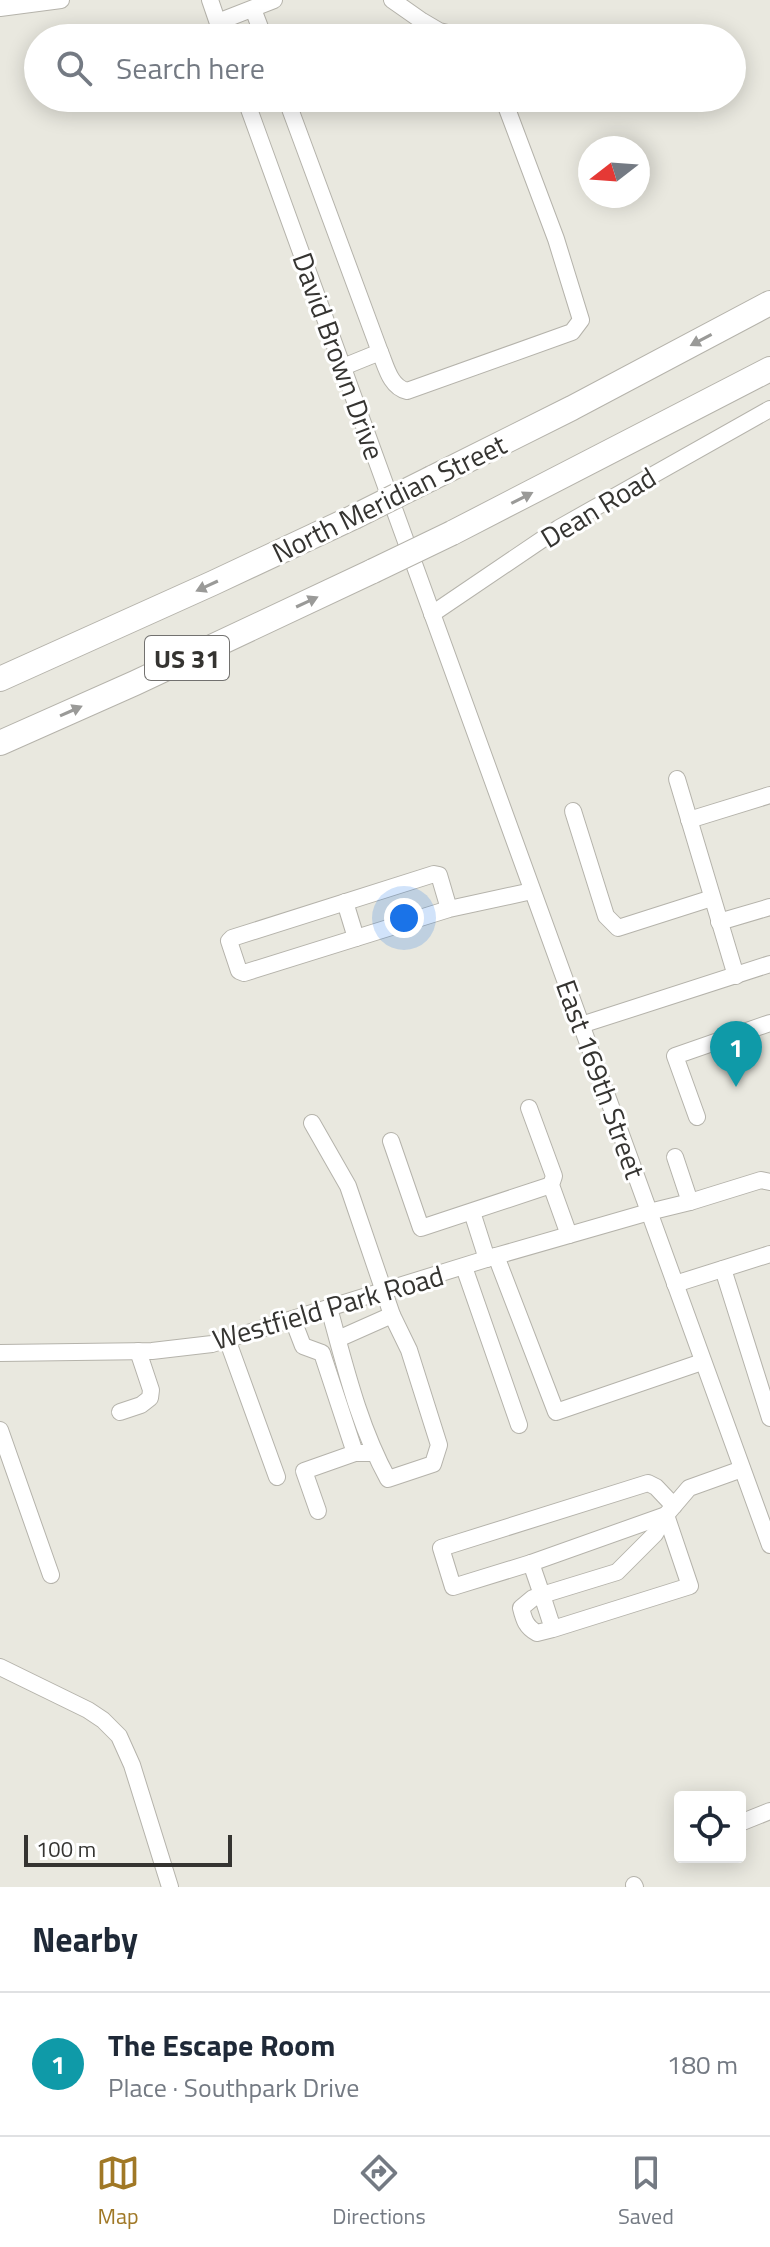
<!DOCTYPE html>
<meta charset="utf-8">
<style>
:root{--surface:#fff;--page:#f6f6f7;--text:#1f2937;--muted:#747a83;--line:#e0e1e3;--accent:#a07826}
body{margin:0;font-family:"Titillium Web",sans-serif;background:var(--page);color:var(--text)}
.controls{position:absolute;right:24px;bottom:24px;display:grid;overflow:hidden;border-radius:8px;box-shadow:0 4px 20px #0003}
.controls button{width:72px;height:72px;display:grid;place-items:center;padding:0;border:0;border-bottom:2px solid var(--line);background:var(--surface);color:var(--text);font:40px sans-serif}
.compass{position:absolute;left:578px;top:136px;width:72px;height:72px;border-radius:50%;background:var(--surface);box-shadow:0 4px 20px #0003;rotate:253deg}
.scale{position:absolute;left:24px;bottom:20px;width:208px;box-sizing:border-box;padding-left:8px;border:4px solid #353431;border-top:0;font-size:22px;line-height:28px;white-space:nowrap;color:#353431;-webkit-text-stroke:6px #fff;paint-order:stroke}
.you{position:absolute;left:404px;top:918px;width:28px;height:28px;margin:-20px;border:6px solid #fff;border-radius:50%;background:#1a73e8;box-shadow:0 0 0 12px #1a73e833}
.badge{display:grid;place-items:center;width:52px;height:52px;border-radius:50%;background:var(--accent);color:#fff;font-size:26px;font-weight:700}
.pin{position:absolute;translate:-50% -66px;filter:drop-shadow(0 2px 4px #0008)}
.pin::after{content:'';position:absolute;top:42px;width:28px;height:24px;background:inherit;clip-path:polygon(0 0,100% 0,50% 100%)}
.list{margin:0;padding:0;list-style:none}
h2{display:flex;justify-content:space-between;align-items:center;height:104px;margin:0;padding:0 32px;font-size:34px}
h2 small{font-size:26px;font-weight:400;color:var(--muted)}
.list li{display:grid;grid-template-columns:52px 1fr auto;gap:24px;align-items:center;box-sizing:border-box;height:144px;padding:0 32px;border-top:2px solid var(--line)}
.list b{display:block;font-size:30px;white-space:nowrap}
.list p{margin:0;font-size:26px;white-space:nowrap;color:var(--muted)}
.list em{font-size:26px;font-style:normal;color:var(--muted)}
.icon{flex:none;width:44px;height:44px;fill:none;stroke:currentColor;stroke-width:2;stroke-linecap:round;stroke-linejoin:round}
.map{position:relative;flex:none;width:770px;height:1887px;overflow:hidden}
.search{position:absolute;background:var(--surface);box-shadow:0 4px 20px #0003;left:24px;right:24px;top:24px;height:88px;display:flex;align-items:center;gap:20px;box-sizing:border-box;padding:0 28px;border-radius:44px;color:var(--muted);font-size:30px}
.sheet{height:248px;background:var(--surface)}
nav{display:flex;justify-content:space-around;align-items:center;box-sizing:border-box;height:112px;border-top:2px solid var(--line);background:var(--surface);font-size:22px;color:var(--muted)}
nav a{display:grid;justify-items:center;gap:4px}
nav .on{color:var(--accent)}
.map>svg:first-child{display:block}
</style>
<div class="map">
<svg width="770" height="1887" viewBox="0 0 770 1887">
<rect width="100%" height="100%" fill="#e9e8df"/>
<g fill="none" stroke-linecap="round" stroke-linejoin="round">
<defs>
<g id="minor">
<path d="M210 0 223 38"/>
<path d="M392 0 422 21 439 31 468 38"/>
<path d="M0 8 61 0"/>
<path d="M253 9 264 38"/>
<path d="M218 22 274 0"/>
<path d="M245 98 770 1545"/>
<path d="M286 98 380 352"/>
<path d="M343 367 380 352C386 366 390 387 407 391L572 332 581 320 556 239 503 98"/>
<path d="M432 614 559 528 770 409"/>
<path d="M677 779 736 976"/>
<path d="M573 811 606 916 618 928 712 898"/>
<path d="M689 820 770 795"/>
<path d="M345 902 356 938"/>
<path d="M449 909 439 875 434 874 232 938 229 941 239 971 244 973 449 909 532 891"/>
<path d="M719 922 770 907"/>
<path d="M581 1025 770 964"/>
<path d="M529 1108 554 1176 551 1185 569 1235"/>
<path d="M697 1117 675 1056 770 1023"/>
<path d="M312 1123 348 1186 392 1315 409 1350 439 1445 433 1464 388 1479C359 1426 345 1366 329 1308"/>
<path d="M391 1141 421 1228 551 1185"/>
<path d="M675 1157 690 1202"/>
<path d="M472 1212 487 1259"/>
<path d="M496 1256 556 1412 702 1362"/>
<path d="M464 1267 519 1425"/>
<path d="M723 1269 770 1418"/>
<path d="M675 1284 770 1254"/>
<path d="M293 1320 303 1346 322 1353 355 1453H374"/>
<path d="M227 1339 277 1477"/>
<path d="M338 1339 392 1315"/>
<path d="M0 1353 152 1351 212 1344 496 1256 649 1212 690 1202 761 1180 770 1182"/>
<path d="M120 1412 141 1405 150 1398 151 1390 138 1351"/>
<path d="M0 1430 51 1575"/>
<path d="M674 1506 656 1487 648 1483 441 1548 453 1587 531 1563 542 1595 617 1572 655 1534 666 1515 689 1488 742 1469"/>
<path d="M318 1511 304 1471 355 1453"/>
<path d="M531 1563 666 1515 690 1586 553 1629 542 1595 533 1598 521 1608C524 1620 526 1627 537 1633L553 1629"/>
<path d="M0 1667 88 1710 103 1720 119 1736 132 1765 170 1887"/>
<path d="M740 1823 770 1811"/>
<path d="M634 1885 635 1887"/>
</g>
<g id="highway">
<path d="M432 478 572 408 770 303"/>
<path d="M452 533 770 369"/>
<path d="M0 679 213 583 354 517"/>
<path d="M0 743 135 683 373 571"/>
</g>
</defs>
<use href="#minor" stroke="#b5b3ab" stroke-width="18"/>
<use href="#highway" stroke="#b5b3ab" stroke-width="26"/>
<use href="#minor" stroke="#fff" stroke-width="16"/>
<use href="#highway" stroke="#fff" stroke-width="24"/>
<defs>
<g id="highway-bridge">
<path d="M354 517 432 478"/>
<path d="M373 571 452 533"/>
</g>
</defs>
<use href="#highway-bridge" stroke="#b5b3ab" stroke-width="26" stroke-linecap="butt"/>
<use href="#highway-bridge" stroke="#fff" stroke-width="24"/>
</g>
<defs><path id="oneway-solid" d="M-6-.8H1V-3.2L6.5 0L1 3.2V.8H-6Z" transform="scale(2)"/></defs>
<g fill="#9a9a98">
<use href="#oneway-solid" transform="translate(701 340) rotate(152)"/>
<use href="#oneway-solid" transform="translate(522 498) rotate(-27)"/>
<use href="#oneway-solid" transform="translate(207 586) rotate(155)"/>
<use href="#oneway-solid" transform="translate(307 602) rotate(-25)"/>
<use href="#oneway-solid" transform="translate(71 711) rotate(-24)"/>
</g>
<g text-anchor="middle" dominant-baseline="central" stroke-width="6" stroke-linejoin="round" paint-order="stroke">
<rect fill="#fff" stroke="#72716f" stroke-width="2" x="145" y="636" width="84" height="44" rx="6"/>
<g font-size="26" font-weight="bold" fill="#353431">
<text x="187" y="658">US 31</text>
</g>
<g font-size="28" fill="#353431" stroke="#fff">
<text transform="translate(339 356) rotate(70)">David Brown Drive</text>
<text transform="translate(389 498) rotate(-26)">North Meridian Street</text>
<text transform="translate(598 507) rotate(-31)">Dean Road</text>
<text transform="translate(601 1079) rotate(70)">East 169th Street</text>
<text transform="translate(328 1307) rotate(-16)">Westfield Park Road</text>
</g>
</g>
</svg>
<div class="controls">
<button><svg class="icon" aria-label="locate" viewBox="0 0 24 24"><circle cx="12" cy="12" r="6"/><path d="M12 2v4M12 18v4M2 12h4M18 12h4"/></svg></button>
</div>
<svg class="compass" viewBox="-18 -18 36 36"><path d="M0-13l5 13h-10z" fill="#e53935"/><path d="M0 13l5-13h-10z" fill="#747a83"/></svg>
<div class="scale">100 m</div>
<div class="you"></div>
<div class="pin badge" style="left:736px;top:1087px;background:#0f9aa8">1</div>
<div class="search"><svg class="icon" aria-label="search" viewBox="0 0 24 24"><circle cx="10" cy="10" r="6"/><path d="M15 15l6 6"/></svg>Search here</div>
</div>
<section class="sheet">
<h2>Nearby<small></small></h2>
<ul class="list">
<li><span class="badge" style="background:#0f9aa8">1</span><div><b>The Escape Room</b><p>Place · Southpark Drive</p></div><em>180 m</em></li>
</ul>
</section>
<nav>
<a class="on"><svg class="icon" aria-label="map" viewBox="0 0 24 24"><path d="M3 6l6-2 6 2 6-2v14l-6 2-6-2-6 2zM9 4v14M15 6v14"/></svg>Map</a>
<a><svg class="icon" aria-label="directions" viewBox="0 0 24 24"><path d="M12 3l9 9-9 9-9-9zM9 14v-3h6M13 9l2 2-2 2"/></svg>Directions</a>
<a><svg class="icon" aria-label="saved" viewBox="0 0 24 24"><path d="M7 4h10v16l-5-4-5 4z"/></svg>Saved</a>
</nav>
